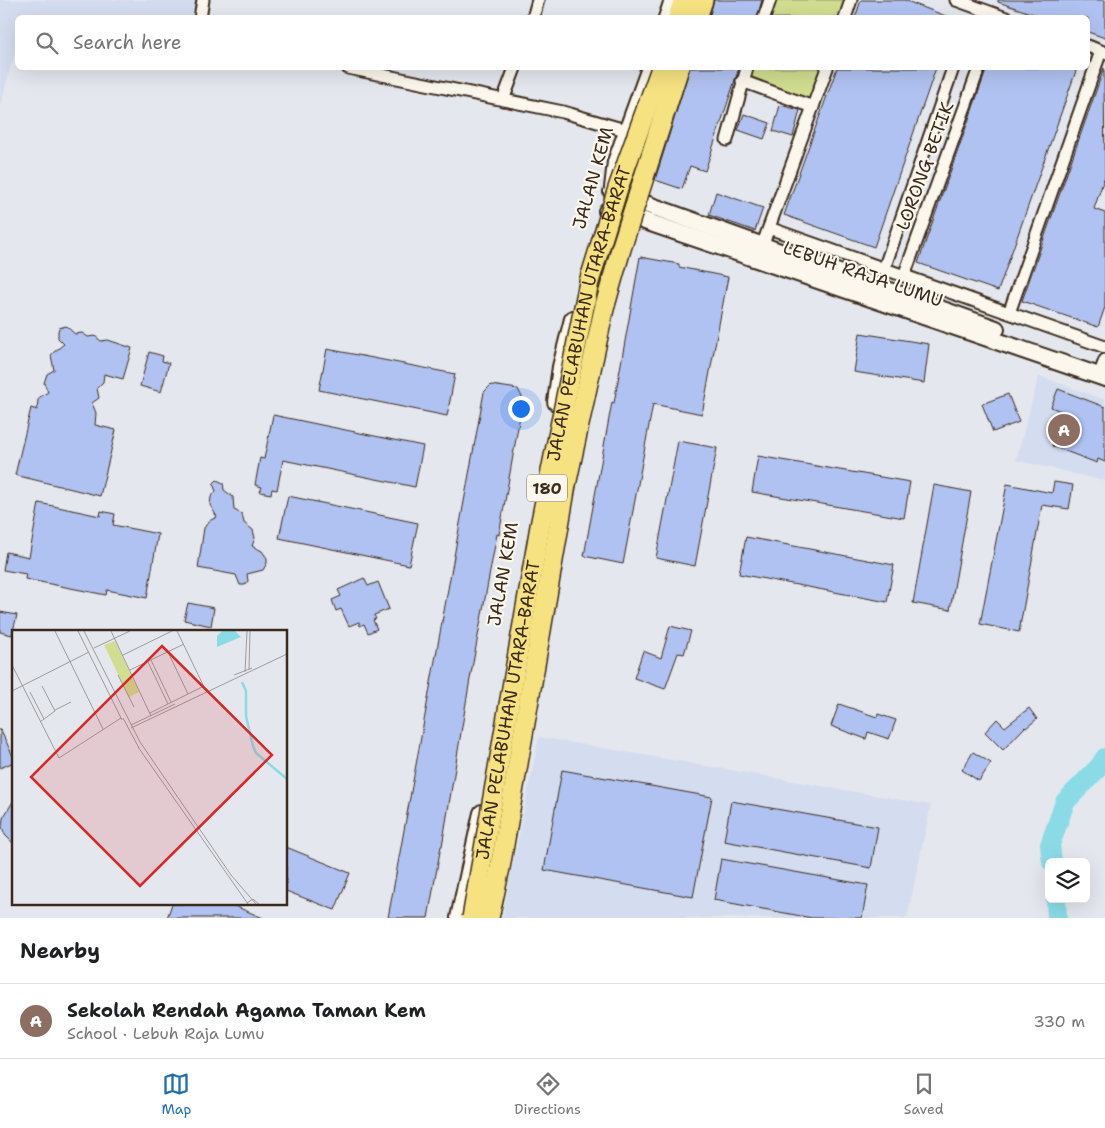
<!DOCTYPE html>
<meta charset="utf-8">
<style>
:root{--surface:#fff;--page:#f2f2f2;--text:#202124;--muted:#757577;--line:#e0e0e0;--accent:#1f6fb2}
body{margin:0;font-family:"Shantell Sans",sans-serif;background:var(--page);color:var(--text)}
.controls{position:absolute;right:15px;bottom:15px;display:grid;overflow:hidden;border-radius:8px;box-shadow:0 5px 20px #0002}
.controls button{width:45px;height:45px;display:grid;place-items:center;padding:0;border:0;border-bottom:1px solid var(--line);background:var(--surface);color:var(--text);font:25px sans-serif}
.you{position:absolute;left:520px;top:408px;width:18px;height:18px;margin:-12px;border:4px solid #fff;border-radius:50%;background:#1a73e8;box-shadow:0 0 0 8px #1a73e833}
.badge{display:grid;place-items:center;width:32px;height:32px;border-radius:50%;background:var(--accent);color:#fff;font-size:16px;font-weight:700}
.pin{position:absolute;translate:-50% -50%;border:2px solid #fff;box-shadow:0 1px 5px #0006}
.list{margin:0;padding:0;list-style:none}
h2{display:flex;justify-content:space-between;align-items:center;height:65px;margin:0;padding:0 20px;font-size:21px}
h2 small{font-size:16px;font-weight:400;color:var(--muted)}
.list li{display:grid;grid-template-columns:32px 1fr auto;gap:15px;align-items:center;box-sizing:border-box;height:75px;padding:0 20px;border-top:1px solid var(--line)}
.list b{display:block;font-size:19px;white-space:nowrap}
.list p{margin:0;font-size:16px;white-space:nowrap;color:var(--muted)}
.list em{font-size:16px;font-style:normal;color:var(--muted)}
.icon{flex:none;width:28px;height:28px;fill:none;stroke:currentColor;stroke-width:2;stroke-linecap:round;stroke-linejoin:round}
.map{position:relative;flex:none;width:1105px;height:918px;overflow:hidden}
.search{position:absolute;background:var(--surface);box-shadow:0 5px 20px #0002;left:15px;right:15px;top:15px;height:55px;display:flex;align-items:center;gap:12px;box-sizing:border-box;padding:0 18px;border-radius:8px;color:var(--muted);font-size:19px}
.sheet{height:140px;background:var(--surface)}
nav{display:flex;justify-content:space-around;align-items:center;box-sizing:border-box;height:70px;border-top:1px solid var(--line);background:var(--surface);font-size:14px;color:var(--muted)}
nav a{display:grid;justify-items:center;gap:2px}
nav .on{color:var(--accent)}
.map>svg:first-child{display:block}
</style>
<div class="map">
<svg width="1105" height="918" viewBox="0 0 1105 918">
<rect width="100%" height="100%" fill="#e4e7ee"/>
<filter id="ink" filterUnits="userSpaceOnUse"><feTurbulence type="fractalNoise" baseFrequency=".02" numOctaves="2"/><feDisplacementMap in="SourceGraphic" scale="10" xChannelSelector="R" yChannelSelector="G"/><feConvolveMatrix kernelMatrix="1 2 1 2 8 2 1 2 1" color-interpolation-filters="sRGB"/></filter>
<g filter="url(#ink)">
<g fill="#d4dcef">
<path d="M0 0H197L192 17 18 18 17 43 0 107Z"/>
<path d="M1039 376 1105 400V481L1016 460Z"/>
<path d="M539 737 931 805 907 918H502Z"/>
</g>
<g fill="#d1dd90" stroke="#868457">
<path d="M776 0H846L839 17 770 18Z"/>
<path d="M753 68H822L811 99 749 76Z"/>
</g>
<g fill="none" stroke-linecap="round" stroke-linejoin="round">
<g stroke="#8bdbe7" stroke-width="20">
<path d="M1052 862 1050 845 1065 802 1100 766 1105 758"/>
<path d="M1056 899 1057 918"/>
</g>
</g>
<g fill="#b0c2f1" stroke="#3b2a1e">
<path d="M714 0H762L757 18H709Z"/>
<path d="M861 0H904L951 18H855Z"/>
<path d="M998 0H1105V38L1088 32V18H1045L998 2Z"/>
<path d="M690 68H739L705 171 690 166 682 189 655 180Z"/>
<path d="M837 68H936L874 247 784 215Z"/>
<path d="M987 68H1077L998 291 918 263Z"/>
<path d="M1104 68 1105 176 1094 209 1105 213V307L1098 327 1022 301Z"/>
<path d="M780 105 800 110 793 137 773 131Z"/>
<path d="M744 114 770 123 764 139 738 130Z"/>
<path d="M716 192 763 208 755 231 709 215Z"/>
<path d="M640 257 679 264V267L728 277 702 414 653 404 623 564 584 556 612 402 614 403Z"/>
<path d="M66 326 75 334 82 333 88 337 95 336 101 341 108 340 132 348 123 379 104 374 103 382 97 388 99 398 92 403 96 413 95 425 116 430 100 496 15 475 31 408 37 410 38 400 40 397 48 392 44 383 47 374 54 370 51 355 54 352 64 344 58 338V331L59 328Z"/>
<path d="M860 333 929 344 924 383 854 372Z"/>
<path d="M327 349 455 374 447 416 319 390Z"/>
<path d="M149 352 163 356 162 361 169 363 161 392 140 386Z"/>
<path d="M491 385 518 389 523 399 499 535 497 534 470 679 442 846H441L428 918H388L484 392Z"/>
<path d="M1058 389 1105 407V462L1098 459 1097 463 1052 446 1065 413 1051 407Z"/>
<path d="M1008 394 1019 422 993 432 982 404Z"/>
<path d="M273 415 423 446 415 487 283 460 277 490 272 489 271 494 260 492 262 487 255 485 260 458 264 459Z"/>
<path d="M678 441 717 448 695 566 656 558Z"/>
<path d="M758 456 910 482 904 518 752 492Z"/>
<path d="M217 480 223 483 224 490 233 497 234 510 242 514 244 523 253 530 255 538 252 546 262 551 267 558V563L263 570 247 574 248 581 245 585H240L236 575 198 568 204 528 209 521 217 517 210 505 211 497 216 491 213 484Z"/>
<path d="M1054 482 1073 485 1069 509 1042 505 1019 632 980 624 1007 484 1052 493Z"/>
<path d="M934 485 971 492 950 610 913 603Z"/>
<path d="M288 496 418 523 409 565 279 538Z"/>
<path d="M39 503 100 516 101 511 115 514 113 525 158 534 147 598 107 590 106 595 25 579 26 574 3 570 6 552 29 557Z"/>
<path d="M746 537 894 565 887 602 739 574Z"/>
<path d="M364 578 368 586 378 582 389 609 374 615 376 619 373 620 377 629 368 633 364 624 360 626 359 622 349 626 341 609 336 611 332 600 341 596 338 590Z"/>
<path d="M188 603 214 608 211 626 184 620Z"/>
<path d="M0 612 17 615 12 635 0 632Z"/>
<path d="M670 626 691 631 684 654 678 653 665 689 634 678 643 651 661 658Z"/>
<path d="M839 704 877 717 878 714 896 720 889 739 868 732 866 739 831 726Z"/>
<path d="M1029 708 1037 719 1026 728 1025 727 1003 750 985 732 997 719 1005 727Z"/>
<path d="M0 729 14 758V762L0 768Z"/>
<path d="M973 752 991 763 979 781 962 770Z"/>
<path d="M562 770 712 797 693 897 544 870Z"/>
<path d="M14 800V844L5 835 2 827 3 818Z"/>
<path d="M731 801 878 827 871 868 724 841Z"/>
<path d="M286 847 350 873 335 910 286 891Z"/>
<path d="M721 859 868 885 862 918H812L714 900Z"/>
<path d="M172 904H230L263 918H167Z"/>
</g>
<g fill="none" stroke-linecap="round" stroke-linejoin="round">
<defs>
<g id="street">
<path d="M956 0 1006 18"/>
<path d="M200 18 203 0"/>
<path d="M533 18 538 0"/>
<path d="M764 18 770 0"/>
<path d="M845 18 851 0"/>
<path d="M1088 46 1105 53"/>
<path d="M348 68 563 112 632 132"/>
<path d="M742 81 813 107"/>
<path d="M503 100 515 68"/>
<path d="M727 140 747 68"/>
<path d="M769 228 1105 347"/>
<path d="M760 252 827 68"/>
<path d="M884 269 953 68"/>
<path d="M904 276 979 68"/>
<path d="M1009 313 1101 51"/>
<path d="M1099 376 1105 360"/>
</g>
<g id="secondary">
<path d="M667 18 673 0"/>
<path d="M613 188 616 162 650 68"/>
<path d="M612 192 996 329"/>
<path d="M607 211 636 218 736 252 1105 378"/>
<path d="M556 402 561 367 573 319"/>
<path d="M459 918 482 813"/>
</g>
<g id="primary">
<path d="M678 18 684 0"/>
<path d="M697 18 703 0"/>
</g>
</defs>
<use href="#street" stroke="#3b2a1e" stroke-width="15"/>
<use href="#secondary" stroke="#3b2a1e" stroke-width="20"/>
<use href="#primary" stroke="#3b2a1e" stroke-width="22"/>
<use href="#street" stroke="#fbf7ec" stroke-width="11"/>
<use href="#secondary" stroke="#fbf7ec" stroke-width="16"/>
<use href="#primary" stroke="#f6e281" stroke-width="19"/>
<defs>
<g id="primary-bridge">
<path id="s1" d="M472 918 540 526 589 282 618 188 661 68"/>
<path d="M489 918 500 868 566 485 604 309 621 249 679 68"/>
</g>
</defs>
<use href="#primary-bridge" stroke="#3b2a1e" stroke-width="22" stroke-linecap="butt"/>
<use href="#primary-bridge" stroke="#f6e281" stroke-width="19"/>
</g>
</g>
<g text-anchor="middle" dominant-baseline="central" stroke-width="4.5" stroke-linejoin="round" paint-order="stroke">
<rect fill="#fbf7ec" stroke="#75685c" stroke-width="1" x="527" y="474.5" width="40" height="27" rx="4"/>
<g font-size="16" font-weight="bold" fill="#3b2a1e">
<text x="547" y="488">180</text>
</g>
<g font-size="18" fill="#3b2a1e" stroke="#fbf7ec">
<text transform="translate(925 166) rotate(-70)">LORONG BETIK</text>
<text transform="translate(593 178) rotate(-74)">JALAN KEM</text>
<text transform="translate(863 274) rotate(19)">LEBUH RAJA LUMU</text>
<text stroke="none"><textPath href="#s1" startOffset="616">JALAN PELABUHAN UTARA-BARAT</textPath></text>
<text transform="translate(503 574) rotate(-80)">JALAN KEM</text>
<text stroke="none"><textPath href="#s1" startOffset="211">JALAN PELABUHAN UTARA-BARAT</textPath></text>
</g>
</g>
<g transform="translate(12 630)">
<rect width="275" height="275" fill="#e4e7ee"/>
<path d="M103 11 127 62 117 67 92 15Z" fill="#d1dd90"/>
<path d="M210 1H223L229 7 205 17V6Z" fill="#8bdbe7"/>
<path fill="none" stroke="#8bdbe7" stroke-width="2.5" d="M230 52 234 61V86L241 116 244 123 275 149"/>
<path fill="none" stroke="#a09b9b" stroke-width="1" d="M43 1 91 99M66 1 110 90M72 1 128 112 219 245 244 274M99 1 139 86M165 1 194 61M82 18 118 1M156 22 176 64M111 25 160 1M139 30 159 72M136 32 156 74M0 35 47 128 109 88M118 40 172 14M237 40 238 1M233 42 235 1M106 45 122 77M222 45 240 38M0 61 77 22M18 62 32 89M43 80 59 72M138 83 192 56M111 88 127 118M28 92 43 81 30 56M119 95 163 74M119 98 275 24M126 117 236 274M235 273 241 269 247 274"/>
<path fill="#d62828" fill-opacity="0.15" stroke="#d62828" stroke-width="2.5" d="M150 16 260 125 128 256 19 147Z"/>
<rect width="275" height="275" fill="none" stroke="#3b2a1e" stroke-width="2.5"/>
</g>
</svg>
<div class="controls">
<button><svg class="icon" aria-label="layers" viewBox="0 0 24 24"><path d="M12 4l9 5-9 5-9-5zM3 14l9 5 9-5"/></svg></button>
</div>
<div class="you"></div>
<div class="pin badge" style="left:1064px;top:430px;background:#8d6e63">A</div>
<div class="search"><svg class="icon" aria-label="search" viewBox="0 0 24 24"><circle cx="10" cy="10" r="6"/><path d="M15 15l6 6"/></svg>Search here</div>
</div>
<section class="sheet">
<h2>Nearby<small></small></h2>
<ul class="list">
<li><span class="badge" style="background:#8d6e63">A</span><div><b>Sekolah Rendah Agama Taman Kem</b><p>School · Lebuh Raja Lumu</p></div><em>330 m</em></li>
</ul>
</section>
<nav>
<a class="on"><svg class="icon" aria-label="map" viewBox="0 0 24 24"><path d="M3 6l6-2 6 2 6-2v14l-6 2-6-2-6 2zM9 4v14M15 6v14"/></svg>Map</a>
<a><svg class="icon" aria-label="directions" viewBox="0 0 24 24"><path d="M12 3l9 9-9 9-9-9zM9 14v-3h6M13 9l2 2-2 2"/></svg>Directions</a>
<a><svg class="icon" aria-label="saved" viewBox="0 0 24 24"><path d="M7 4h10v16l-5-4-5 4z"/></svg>Saved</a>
</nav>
